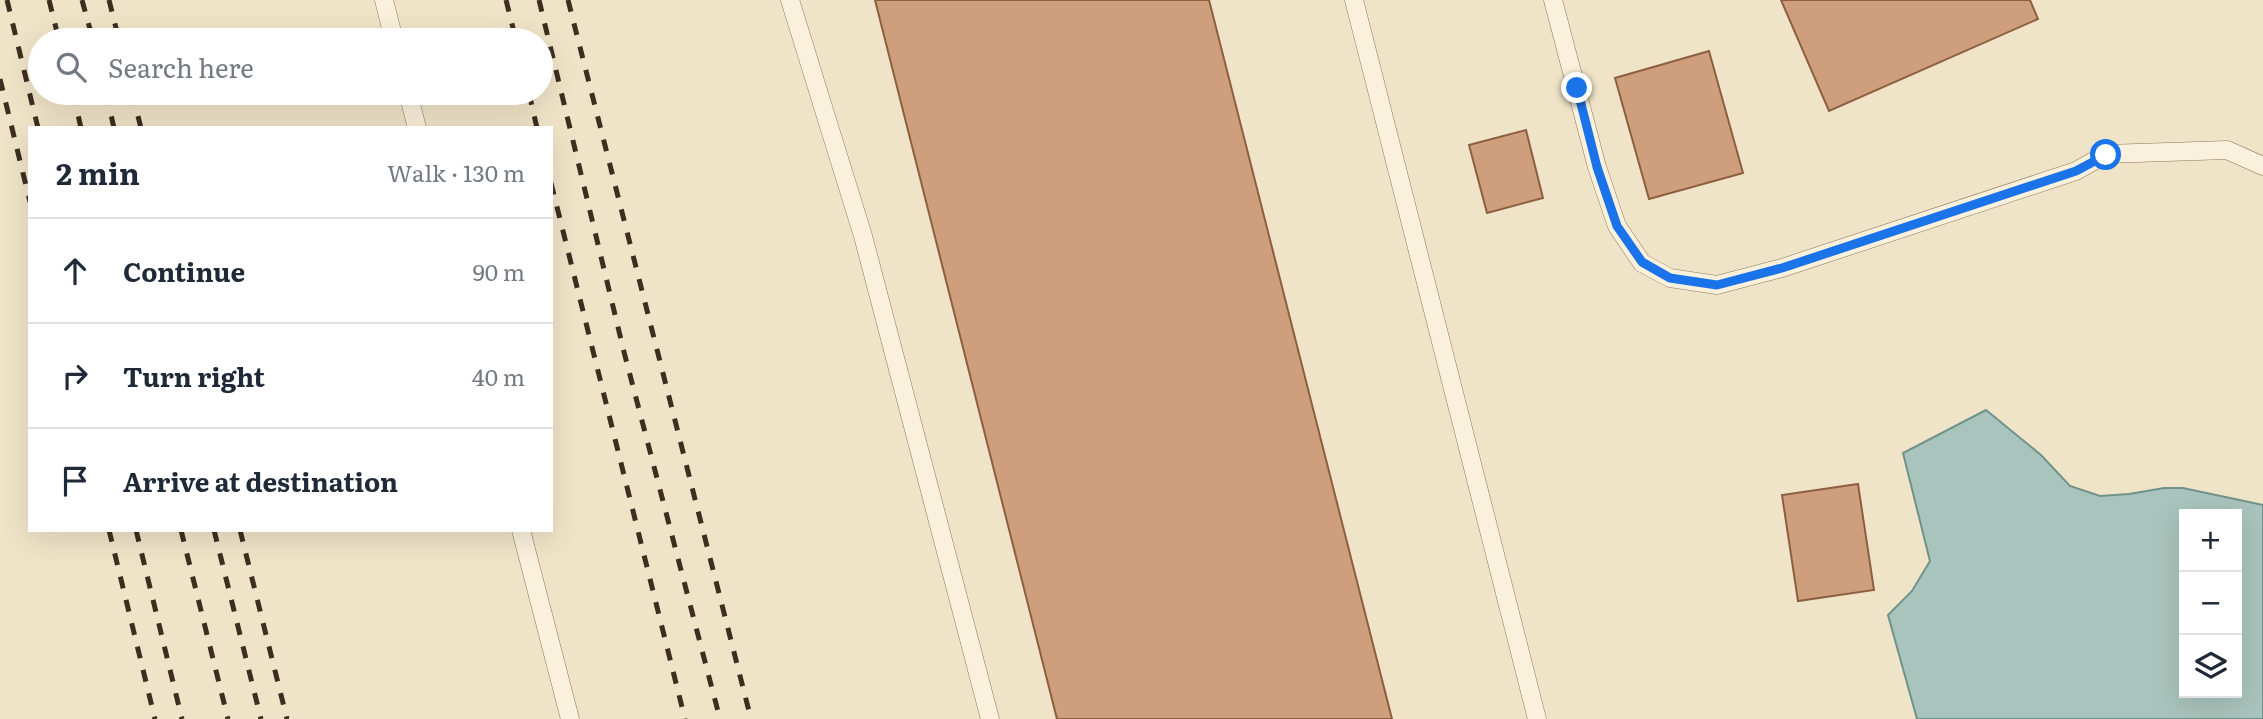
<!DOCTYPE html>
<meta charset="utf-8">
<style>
:root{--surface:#fff;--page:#f6f6f7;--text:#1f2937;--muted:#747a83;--line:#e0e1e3}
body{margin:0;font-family:Literata,serif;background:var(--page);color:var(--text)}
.controls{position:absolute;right:21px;bottom:21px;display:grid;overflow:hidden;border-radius:0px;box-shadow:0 7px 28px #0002}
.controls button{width:63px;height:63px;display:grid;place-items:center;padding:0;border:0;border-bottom:2px solid var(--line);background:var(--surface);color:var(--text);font:35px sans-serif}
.stop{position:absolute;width:21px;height:21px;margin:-16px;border:5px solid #1a73e8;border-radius:50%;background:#fff}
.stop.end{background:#1a73e8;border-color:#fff;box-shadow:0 2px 7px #0008}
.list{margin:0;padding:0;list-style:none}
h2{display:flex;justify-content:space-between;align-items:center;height:91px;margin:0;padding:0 28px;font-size:30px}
h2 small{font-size:23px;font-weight:400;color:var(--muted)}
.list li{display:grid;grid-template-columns:46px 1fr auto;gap:21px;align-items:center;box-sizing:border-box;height:105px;padding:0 28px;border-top:2px solid var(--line)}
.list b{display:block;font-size:26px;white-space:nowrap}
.list em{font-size:23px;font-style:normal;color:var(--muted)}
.icon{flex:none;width:38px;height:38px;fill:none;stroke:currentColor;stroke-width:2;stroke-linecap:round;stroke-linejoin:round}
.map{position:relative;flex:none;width:2263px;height:719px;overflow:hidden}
.search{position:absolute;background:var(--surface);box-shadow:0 7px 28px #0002;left:28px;top:28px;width:525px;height:77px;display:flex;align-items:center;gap:18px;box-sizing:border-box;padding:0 24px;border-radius:38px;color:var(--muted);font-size:26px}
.panel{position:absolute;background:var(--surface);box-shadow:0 7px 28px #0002;left:28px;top:126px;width:525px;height:406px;border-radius:0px}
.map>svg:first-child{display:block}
</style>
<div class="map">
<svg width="2263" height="719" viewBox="0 0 2263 719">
<rect width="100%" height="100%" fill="#f0e4c8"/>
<path fill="#a9c4bc" stroke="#6f938a" stroke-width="2" fill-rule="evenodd" d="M1986 410 2041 455 2070 486 2100 496 2129 494 2164 488H2183L2263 505V719H1917L1888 615 1912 591 1930 561 1903 453ZM2184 514H2237V693H2184Z"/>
<g fill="#cf9f7d" stroke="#8d5f41" stroke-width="2">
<path d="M875 0H1209L1392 719H1057Z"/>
<path d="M1781 0H2030L2038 19 1829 111Z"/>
<path d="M1709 51 1743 173 1649 199 1615 78Z"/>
<path d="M1526 130 1543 198 1487 213 1469 145Z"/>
<path d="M1858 484 1874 590 1798 601 1782 495Z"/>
</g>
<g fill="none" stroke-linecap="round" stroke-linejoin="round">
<defs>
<g id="service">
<path d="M384 0 394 40"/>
<path d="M790 0 863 236 990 719"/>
<path d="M1354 0 1537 719"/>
<path d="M1553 0 1597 167 1617 226 1642 263 1670 278 1717 285 1782 268 2076 171 2106 154 2227 150 2263 166"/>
<path d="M408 93 417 128"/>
<path d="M521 530 570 719"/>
</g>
</defs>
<use href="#service" stroke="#8d765c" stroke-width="19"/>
<use href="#service" stroke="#faf1dc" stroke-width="18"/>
<g stroke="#3d2e20" stroke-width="5" stroke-dasharray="12 12" stroke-linecap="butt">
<path d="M7 0 38 128"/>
<path d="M49 0 59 40"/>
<path d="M82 0 93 40"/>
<path d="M109 0 119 40"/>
<path d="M506 0 516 40"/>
<path d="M539 0 624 352 720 719"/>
<path d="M568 0 751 719"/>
<path d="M0 79 30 202"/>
<path d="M73 93 81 128"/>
<path d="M106 93 114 128"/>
<path d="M132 93 141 128"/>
<path d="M529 93 537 128"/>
<path d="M551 183 685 719"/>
<path d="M109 530 155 719"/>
<path d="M136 530 182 719"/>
<path d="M181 530 228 719"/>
<path d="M214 530 261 719"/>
<path d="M240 530 287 719"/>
</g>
</g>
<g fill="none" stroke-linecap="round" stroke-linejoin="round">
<path stroke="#1a73e8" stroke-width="9" d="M1577 88 1597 167 1617 226 1642 262 1670 278 1717 285 1782 268 2076 171 2106 155"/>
</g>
</svg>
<div class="controls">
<button>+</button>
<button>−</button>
<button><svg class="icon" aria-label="layers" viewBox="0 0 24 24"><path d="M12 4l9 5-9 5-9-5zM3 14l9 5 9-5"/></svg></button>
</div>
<div class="stop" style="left:2106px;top:155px"></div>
<div class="stop end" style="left:1577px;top:88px"></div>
<div class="search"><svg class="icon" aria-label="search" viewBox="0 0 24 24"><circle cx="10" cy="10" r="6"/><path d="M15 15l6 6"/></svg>Search here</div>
<section class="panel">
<h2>2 min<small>Walk · 130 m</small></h2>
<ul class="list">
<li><svg class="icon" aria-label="ahead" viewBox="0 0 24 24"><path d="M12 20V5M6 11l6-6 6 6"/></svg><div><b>Continue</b></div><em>90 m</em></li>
<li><svg class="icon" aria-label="right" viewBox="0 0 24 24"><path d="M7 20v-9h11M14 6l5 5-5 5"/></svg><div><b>Turn right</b></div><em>40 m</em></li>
<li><svg class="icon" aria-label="arrive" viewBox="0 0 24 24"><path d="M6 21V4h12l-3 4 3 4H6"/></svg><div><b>Arrive at destination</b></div></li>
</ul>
</section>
</div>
